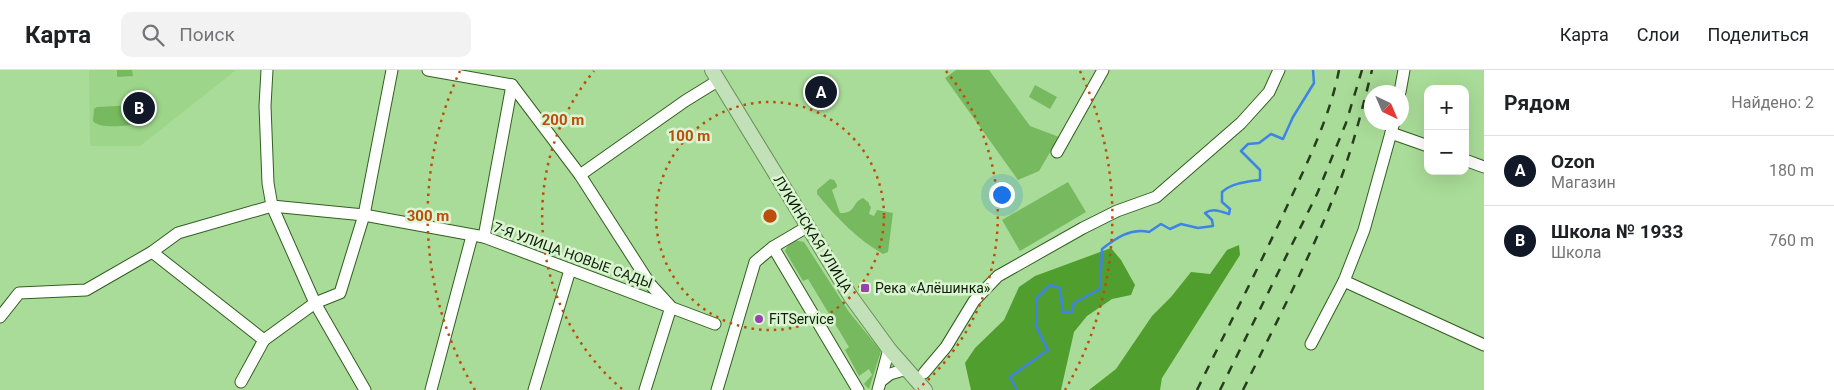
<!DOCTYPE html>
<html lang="ru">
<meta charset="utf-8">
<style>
:root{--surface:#fff;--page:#f2f2f2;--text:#202124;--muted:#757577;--line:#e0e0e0;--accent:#111827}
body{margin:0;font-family:Roboto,sans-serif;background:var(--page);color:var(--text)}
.controls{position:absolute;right:15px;top:15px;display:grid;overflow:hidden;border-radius:10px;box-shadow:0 5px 20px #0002}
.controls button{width:45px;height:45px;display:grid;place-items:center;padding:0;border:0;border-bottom:1px solid var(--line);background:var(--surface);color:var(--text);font:25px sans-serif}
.compass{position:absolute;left:1364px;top:15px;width:45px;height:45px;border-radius:50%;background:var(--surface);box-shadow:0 5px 20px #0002;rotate:136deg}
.you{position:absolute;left:1001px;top:124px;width:18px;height:18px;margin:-12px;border:4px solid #fff;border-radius:50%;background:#1a73e8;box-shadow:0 0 0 8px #1a73e833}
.badge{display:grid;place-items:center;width:32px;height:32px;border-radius:50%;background:var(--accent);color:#fff;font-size:16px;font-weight:700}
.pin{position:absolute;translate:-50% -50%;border:2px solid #fff;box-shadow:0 1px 5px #0006}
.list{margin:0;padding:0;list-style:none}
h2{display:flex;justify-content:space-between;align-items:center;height:65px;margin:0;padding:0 20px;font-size:21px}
h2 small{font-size:16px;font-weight:400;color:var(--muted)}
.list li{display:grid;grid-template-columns:32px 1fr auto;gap:15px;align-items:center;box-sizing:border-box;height:70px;padding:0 20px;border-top:1px solid var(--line)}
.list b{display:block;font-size:19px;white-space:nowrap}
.list p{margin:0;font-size:16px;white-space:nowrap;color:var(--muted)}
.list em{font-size:16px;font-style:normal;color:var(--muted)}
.icon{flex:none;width:28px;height:28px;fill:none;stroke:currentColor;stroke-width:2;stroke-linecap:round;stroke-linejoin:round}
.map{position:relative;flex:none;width:1484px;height:320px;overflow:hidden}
header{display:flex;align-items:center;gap:30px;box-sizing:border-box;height:70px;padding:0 25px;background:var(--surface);border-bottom:1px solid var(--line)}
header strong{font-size:24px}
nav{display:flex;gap:28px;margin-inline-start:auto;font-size:18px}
.search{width:350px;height:45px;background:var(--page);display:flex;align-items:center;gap:12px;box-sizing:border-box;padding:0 18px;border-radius:10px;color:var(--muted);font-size:19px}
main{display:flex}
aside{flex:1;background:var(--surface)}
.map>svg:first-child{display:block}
</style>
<header>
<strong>Карта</strong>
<div class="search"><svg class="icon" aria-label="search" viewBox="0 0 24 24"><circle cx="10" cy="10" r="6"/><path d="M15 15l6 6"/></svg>Поиск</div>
<nav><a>Карта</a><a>Слои</a><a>Поделиться</a></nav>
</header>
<main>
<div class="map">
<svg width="1484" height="320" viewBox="0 0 1484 320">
<rect width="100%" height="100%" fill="#a9dc98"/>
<path fill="#9dd58a" d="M89 0H236L140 76H90Z"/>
<g fill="#76b95e">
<path d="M117 0H132L133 6 117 7Z"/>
<path d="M956 0H989L1030 56 1059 67 1039 101 1018 110 945 8Z"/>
<path d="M1035 15 1057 27 1050 39 1029 27Z"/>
<path d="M136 35 143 39 142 54C129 55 101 60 93 51L94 39 97 37Z"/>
<path d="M830 109 834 110 837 115V117L832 120 840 143C856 144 852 132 863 128L869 133V135L871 137 869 144 874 146 877 140 893 143 888 182 883 184C857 169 837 148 817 124V120Z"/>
<path d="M1068 112 1086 142 1020 181 1002 150Z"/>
<path d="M794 170 804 172 849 242 881 281 869 319 864 314 872 305 869 299 859 306 845 280 849 277 808 209 803 211 785 181 789 173Z"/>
</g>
<g fill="#4f9e2e">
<path d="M1239 175 1240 185 1162 308 1160 320H1089L1116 299 1152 246 1171 227 1191 202 1210 204 1227 180Z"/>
<path d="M1111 178 1121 190 1135 215 1131 225 1112 229 1087 246 1074 262 1061 320H971L965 293 975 278 1004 250 1019 217 1035 206Z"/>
</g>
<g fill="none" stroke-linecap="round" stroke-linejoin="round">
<path stroke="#3e83e6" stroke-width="2.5" d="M1017 320 1010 307 1048 280 1036 256 1037 228 1050 215 1060 218 1063 242H1072L1074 233 1100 219 1102 179C1116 168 1130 158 1149 162L1161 154 1170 159 1181 154 1198 158 1213 156 1212 150 1205 143C1213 138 1220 141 1229 144L1230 139 1222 132V122C1232 113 1246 112 1260 110V100L1241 81 1248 74 1259 73 1271 64 1283 69 1293 47 1314 13 1313 0"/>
<defs>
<g id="minor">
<path d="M267 0 265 36 268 113 272 136 315 233 365 320"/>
<path d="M428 0 512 15 580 105 650 214 671 237 645 320"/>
<path d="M1400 22 1404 0"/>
<path d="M1391 63 1428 76"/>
<path d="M1057 82 1103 0"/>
<path d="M1465 90 1484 97"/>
<path d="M580 105 685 31 719 10"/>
<path d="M484 167 512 15"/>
<path d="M773 177 858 320"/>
<path d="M152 182 264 270"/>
<path d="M1344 211 1484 275"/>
<path d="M0 247 19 223 86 220 152 182 178 163 272 136 364 145 484 167 715 254"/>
<path d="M1311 274 1344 211 1364 160 1394 52"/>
<path d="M924 303 946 277 974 231 998 206 1083 158 1117 141 1156 127 1241 53 1269 22 1279 0"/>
<path d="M881 311 890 304 907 299"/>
<path d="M241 312 264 270 315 233 340 223 364 145 392 0"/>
<path d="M431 320 472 166"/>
<path d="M534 320 570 200"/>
<path d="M717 320 755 192 773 177 807 157"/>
<path d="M878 320 889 279"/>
</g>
<path id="major" d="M712 0 851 227 889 279 925 320"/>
</defs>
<use href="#minor" stroke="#325f20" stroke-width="13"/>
<use href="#major" stroke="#69905b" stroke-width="16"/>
<use href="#minor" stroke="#fff" stroke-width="11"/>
<use href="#major" stroke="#c2e1b8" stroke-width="14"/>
<g stroke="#263e1e" stroke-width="2.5" stroke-dasharray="9 9" stroke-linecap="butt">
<path d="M1197 320C1228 257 1260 195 1289 132 1309 89 1330 46 1339 0"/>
<path d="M1220 320 1317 124 1346 53 1362 0"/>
<path d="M1243 320C1274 257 1306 196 1332 131 1350 89 1361 44 1372 0"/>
</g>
</g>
<g fill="none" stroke="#bc4e0b" stroke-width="2.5" stroke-dasharray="2.5 5">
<circle cx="770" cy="146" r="114"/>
<path d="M622 319A228 228 0 0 1 594 1M946 1A228 228 0 0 1 918 319"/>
<path d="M475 320A342 342 0 0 1 460 1M1080 1A342 342 0 0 1 1065 320"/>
</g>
<g fill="#9742b0" stroke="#dbf5d2" stroke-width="2">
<rect x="860" y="213" width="10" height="10" rx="2.5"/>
<circle cx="759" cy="249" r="5"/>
</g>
<g text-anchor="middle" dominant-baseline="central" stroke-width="5" stroke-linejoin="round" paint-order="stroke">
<g font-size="14" fill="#0d2006" stroke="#dbf5d2">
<text transform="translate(813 164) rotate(58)">ЛУКИНСКАЯ УЛИЦА</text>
<text transform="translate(573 185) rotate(20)">7-Я УЛИЦА НОВЫЕ САДЫ</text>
</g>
<g font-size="14" fill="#0d2006" stroke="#dbf5d2" text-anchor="start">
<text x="875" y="218">Река «Алёшинка»</text>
<text x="769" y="249">FiTService</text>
</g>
</g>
<circle cx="770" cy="146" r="8" fill="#bc4e0b" stroke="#dbf5d2" stroke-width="2.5"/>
<g font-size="15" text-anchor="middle" font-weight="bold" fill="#bc4e0b" stroke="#dbf5d2" stroke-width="5" stroke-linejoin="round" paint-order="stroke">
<text x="563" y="55">200 m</text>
<text x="689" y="71">100 m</text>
<text x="428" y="151">300 m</text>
</g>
</svg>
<div class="controls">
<button>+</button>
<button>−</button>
</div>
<svg class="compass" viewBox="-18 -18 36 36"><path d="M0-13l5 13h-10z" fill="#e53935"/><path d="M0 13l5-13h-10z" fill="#757577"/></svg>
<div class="you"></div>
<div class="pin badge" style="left:821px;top:22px">A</div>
<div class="pin badge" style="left:139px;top:38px">B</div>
</div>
<aside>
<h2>Рядом<small>Найдено: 2</small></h2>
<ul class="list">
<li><span class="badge">A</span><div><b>Ozon</b><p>Магазин</p></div><em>180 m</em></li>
<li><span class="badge">B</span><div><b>Школа № 1933</b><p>Школа</p></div><em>760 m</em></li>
</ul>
</aside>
</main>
